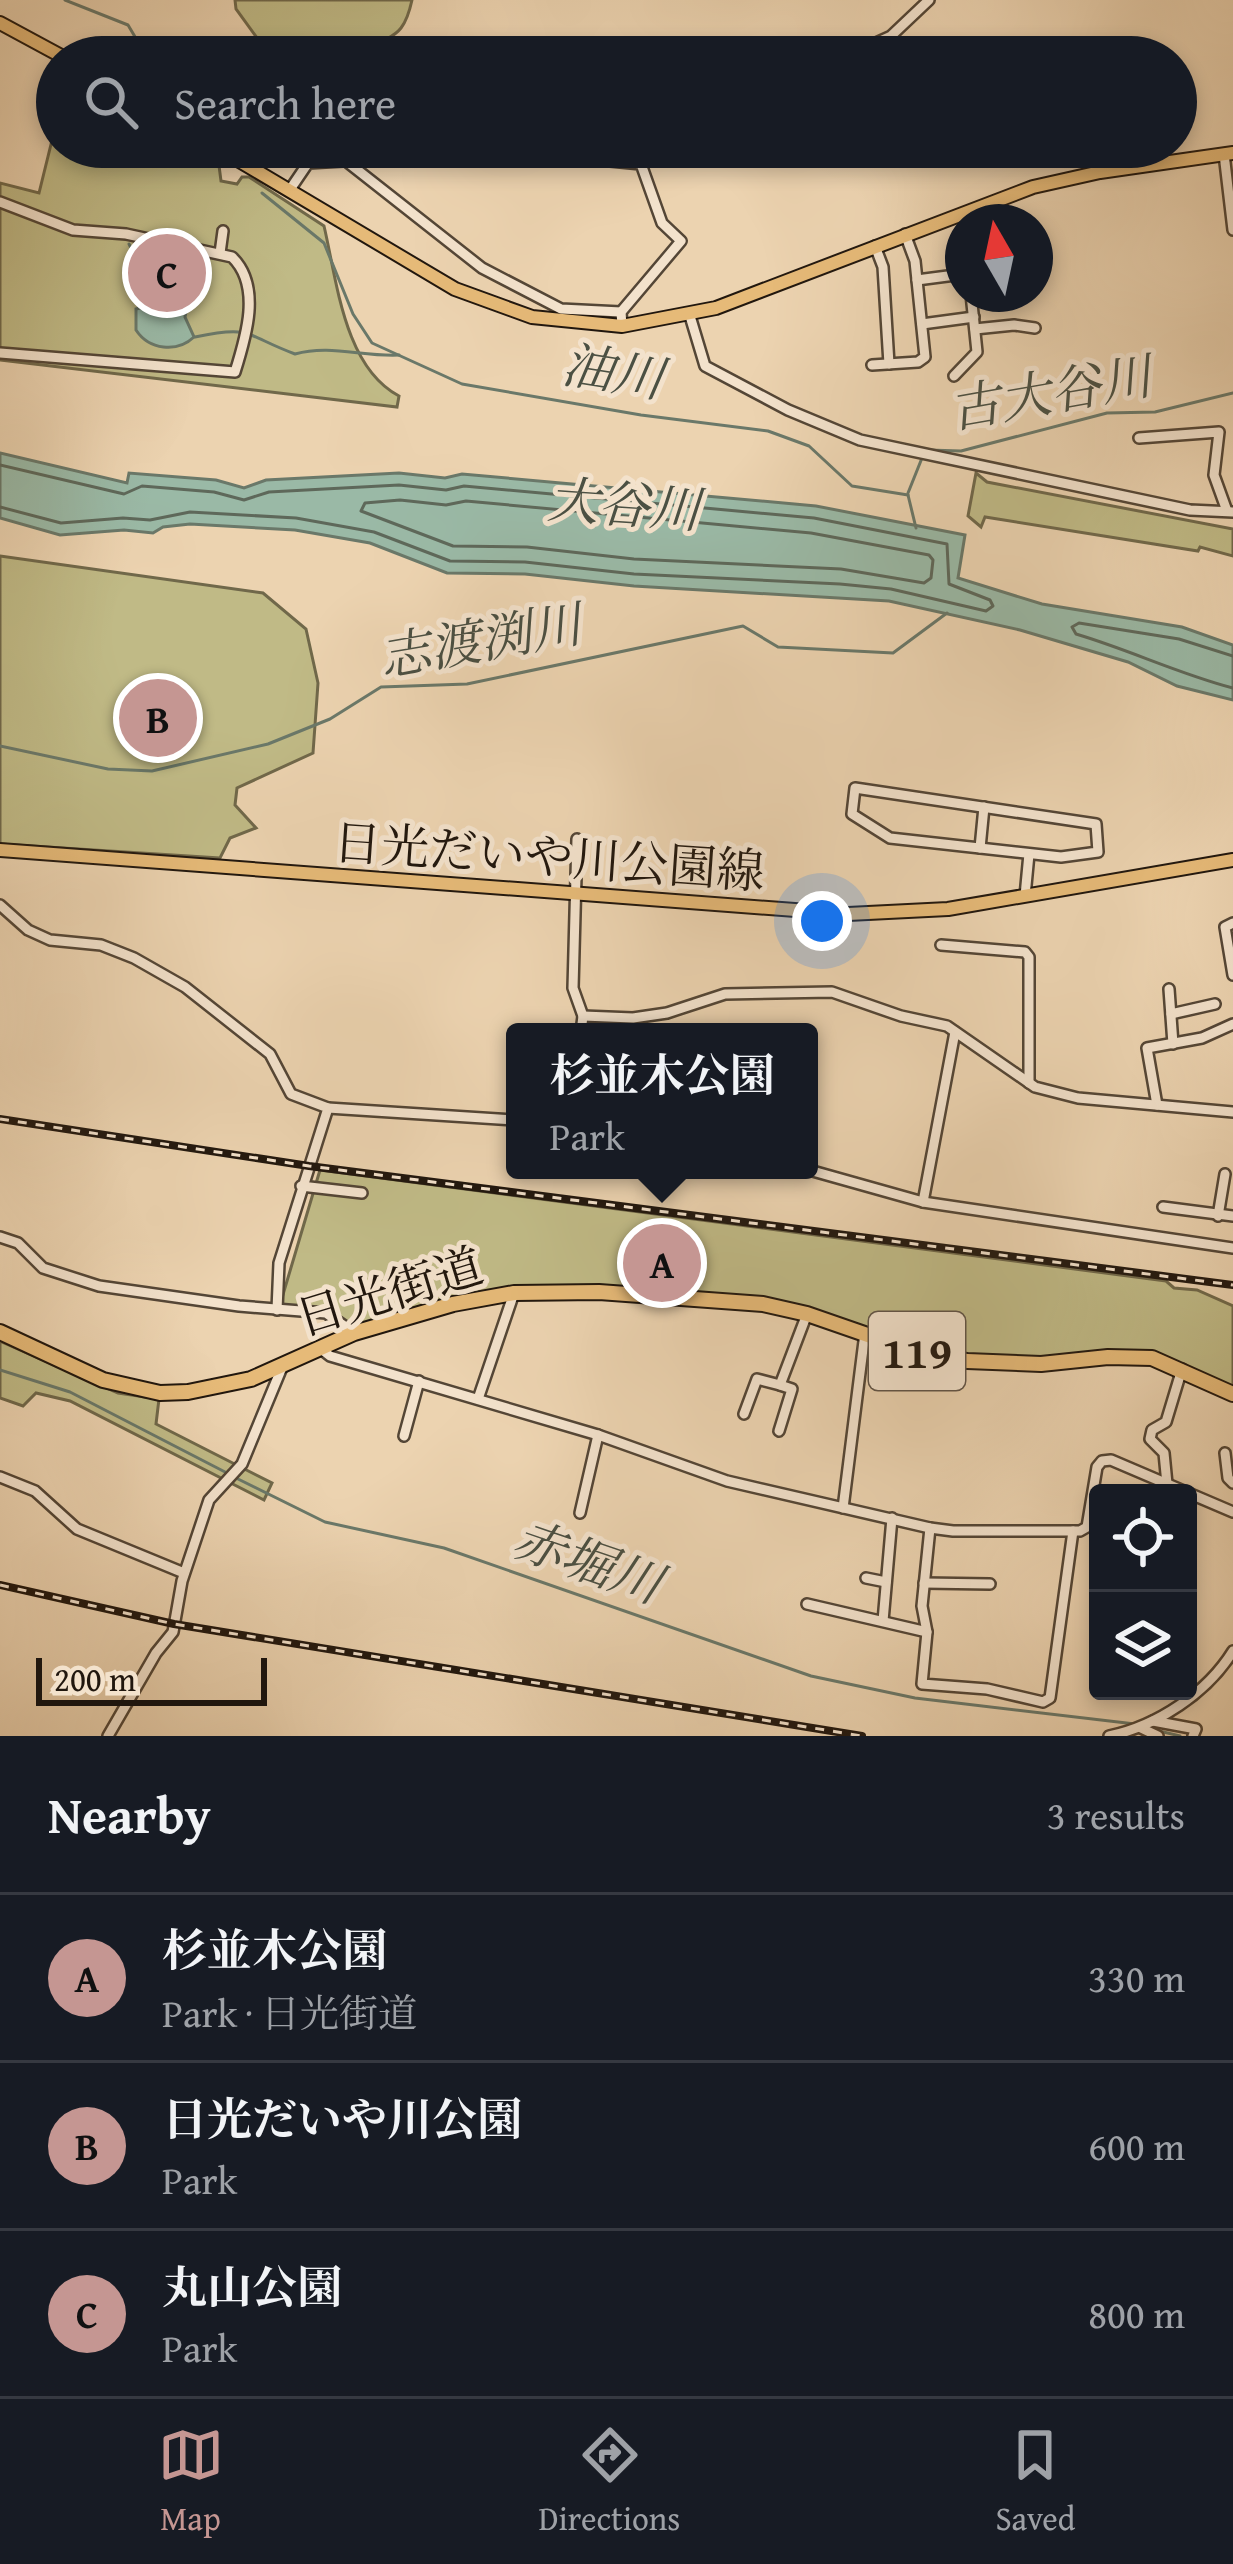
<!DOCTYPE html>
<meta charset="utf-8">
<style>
:root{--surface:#171b24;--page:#20242c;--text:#f1f3f6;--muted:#9ea1a6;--line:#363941;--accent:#c59692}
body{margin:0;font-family:"Gentium Book Plus","Noto Serif JP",serif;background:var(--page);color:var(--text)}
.controls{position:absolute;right:36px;bottom:36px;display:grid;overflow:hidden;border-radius:12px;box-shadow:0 6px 18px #0003}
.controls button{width:108px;height:108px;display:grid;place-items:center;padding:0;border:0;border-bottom:3px solid var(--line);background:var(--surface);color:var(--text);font:60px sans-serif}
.compass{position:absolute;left:945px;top:204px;width:108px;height:108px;border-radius:50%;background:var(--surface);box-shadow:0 6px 18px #0003;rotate:351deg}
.scale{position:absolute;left:36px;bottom:30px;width:231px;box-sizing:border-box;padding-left:12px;border:6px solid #21170e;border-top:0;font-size:33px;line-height:42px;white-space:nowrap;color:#21170e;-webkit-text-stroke:9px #f3e2cc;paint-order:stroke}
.you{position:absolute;left:822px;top:921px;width:42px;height:42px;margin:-30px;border:9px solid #fff;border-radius:50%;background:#1a73e8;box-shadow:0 0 0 18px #1a73e833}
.badge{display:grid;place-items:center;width:78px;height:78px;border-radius:50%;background:var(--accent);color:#111;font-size:39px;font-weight:700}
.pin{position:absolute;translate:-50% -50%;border:6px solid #fff;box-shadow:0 3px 12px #0006}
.popup{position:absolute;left:506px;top:1023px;width:312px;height:156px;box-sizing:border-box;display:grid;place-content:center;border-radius:12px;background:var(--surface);filter:drop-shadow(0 3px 9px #0005);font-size:39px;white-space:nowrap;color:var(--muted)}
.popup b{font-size:45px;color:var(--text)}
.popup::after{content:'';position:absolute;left:50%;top:100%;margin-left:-24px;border:24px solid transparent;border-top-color:var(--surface)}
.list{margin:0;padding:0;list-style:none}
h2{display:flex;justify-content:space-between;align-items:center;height:156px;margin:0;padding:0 48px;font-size:51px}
h2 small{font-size:39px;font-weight:400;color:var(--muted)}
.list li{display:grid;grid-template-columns:78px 1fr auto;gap:36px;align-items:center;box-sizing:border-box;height:168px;padding:0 48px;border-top:3px solid var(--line)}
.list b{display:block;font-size:45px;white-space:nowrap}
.list p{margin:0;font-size:39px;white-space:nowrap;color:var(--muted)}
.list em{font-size:39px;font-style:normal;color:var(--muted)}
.icon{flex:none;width:66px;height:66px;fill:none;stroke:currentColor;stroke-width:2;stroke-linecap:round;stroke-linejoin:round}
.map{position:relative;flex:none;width:1233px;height:1736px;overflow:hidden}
.search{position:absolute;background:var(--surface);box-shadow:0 6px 18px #0003;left:36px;right:36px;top:36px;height:132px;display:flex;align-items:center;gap:30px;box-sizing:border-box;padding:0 42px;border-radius:66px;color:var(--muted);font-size:45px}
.sheet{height:660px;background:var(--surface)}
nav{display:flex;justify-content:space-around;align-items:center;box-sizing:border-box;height:168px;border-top:3px solid var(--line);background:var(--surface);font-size:33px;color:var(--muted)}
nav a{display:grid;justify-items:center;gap:6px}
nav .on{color:var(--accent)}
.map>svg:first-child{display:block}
</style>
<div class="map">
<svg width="1233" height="1736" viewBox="0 0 1233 1736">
<rect width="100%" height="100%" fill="#ecd3b0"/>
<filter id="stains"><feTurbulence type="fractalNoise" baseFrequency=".00167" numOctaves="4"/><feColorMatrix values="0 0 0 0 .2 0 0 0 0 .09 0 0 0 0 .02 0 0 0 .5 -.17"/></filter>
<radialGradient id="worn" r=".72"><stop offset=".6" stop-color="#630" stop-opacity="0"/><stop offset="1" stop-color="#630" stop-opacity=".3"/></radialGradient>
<g fill="#c0ba86" stroke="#70684a" stroke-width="3">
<path d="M235 0H412C402 46 386 30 365 57H271L236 9Z"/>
<path d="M57 120V147H199L218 158 221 181 237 184 242 177H249L324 226C337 281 344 367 399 396L397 407 0 360V183L39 193Z"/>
<path d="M976 473 987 482 1233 529V556L1200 547 1198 551 985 517 981 527 968 516Z"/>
<path d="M0 556 263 593 306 629 318 683 313 753 237 788 235 805 256 828 230 838 220 858 0 844Z"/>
<path d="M320 1170 1166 1281 1174 1288 1197 1290 1233 1306V1390L1180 1364 1041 1363 935 1352 819 1313 564 1286H517L355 1331 327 1311 279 1308Z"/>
<path d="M0 1341 118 1393 159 1399 156 1424 272 1483 264 1500 70 1401 36 1393 23 1406 0 1398Z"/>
</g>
<g fill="#9ab9a6" stroke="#6a7869" stroke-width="3">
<path d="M192 262 199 271 198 296 187 307 185 317 194 337C177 353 149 350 136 330V309L173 300V273L181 264Z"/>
<path d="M0 453 127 483 129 473 216 480 244 488 266 480 399 473 445 478 462 474 816 506 965 535 958 578 1042 604 1182 627 1233 645V700L1177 686 1128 662 1020 630 889 601 634 586 525 574 447 573 370 543 295 530 190 524 163 527 153 533 124 530 60 535 0 518Z"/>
</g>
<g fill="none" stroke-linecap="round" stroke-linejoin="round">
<g stroke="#5e685a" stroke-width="3">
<path d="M0 465 124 494 142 486 214 492 244 500 269 492 399 485 446 490 464 486 814 518 947 544 949 584 990 600 993 606 986 611 891 589 840 584 634 574 525 562 450 561 374 532 296 518 190 512 150 520 123 518 61 523 0 507"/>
<path d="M400 500 446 505 466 501 811 533 929 555 933 560 931 578 924 583 841 569 634 559 527 547 453 546 361 511 365 503Z"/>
<path d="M1233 656 1179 639 1079 623 1072 627 1076 634C1130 650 1179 674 1233 688"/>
</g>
<g stroke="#6a7869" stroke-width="3">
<path d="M65 0 128 25 147 57"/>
<path d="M262 193 324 243 353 314 372 343 462 384 641 415 768 431 809 446 852 486 908 495"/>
<path d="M129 244 142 270 171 275"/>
<path d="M195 337C253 325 244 335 295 354 330 344 363 357 399 355"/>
<path d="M928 450 961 451 1107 413 1155 412 1233 393"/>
<path d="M908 493 922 458"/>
<path d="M908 495 916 528"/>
<path d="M0 746 108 769 152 771 268 744 330 719 381 687 467 684 743 626 778 647 893 653 947 613"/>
<path d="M0 1370 70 1392 227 1473"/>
<path d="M236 1478 325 1522 444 1548 811 1676 915 1698 1135 1724"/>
<path d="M1155 1730 1180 1736"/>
</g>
<defs>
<g id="minor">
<path d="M822 57 858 51 891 36 929 0"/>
<path d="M494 147 503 157 524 154 540 158 579 150 610 161 641 164 662 223 681 241 621 312 622 326"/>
<path d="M1224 154 1233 230"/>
<path d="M346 161 482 268 561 309 621 312"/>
<path d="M289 191 308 163 361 160 408 147"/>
<path d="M0 202 73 230 126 234 232 257C262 286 246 337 235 372L0 353"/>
<path d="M875 246 883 267 889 364"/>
<path d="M220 253 223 231"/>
<path d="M917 280 963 274"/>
<path d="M690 316 705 366 788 410 860 440 1190 510 1233 512"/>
<path d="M922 324 974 317"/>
<path d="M975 329 1014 325 1035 328"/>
<path d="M872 365 918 362 925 357 915 261 905 234"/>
<path d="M954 376 977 352 971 294"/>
<path d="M1139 438 1219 432 1214 475 1227 511"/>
<path d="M855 788 1096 824 1098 852 1061 857 890 838 852 814Z"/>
<path d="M577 839 573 988 583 1016 581 1032"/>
<path d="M980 848 984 807"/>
<path d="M1025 896 1029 854"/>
<path d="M0 905 28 930 50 940 101 945 134 958 185 987 270 1054 291 1094 328 1108 279 1263 277 1310"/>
<path d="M1233 923 1225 927 1233 975"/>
<path d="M941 945 1025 952 1029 957V1083"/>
<path d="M1169 989 1173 1044"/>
<path d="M1171 1014 1215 1004"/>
<path d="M583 1016 633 1018 667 1013 725 994 832 992 901 1016 947 1026 1035 1087 1078 1098 1233 1112"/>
<path d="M1157 1105 1147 1048 1202 1038 1233 1024"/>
<path d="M328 1108 515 1120"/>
<path d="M809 1170 923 1202 1233 1248"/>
<path d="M301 1186 362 1193"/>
<path d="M923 1202 955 1032"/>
<path d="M1163 1207 1233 1216"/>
<path d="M1218 1216 1225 1174"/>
<path d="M0 1237 18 1243 43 1268 99 1286 239 1306 326 1313 354 1333"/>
<path d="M321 1349 330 1356 598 1435 727 1481 930 1528 953 1531H1080L1087 1527 1097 1467 1102 1461 1111 1460 1233 1512"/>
<path d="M478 1399 514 1293"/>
<path d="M744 1414 757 1379 780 1385 807 1314"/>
<path d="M779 1431 792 1389 780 1385"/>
<path d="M404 1436 419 1381"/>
<path d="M1225 1453 1228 1478 1233 1483"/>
<path d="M0 1477 35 1491 77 1529 184 1573"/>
<path d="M1167 1484 1164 1453 1150 1439 1152 1430 1166 1422 1182 1369"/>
<path d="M843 1508 865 1333"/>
<path d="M580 1513 598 1435"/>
<path d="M930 1528 922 1606 927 1632 922 1684 987 1689 1043 1702 1050 1698 1073 1531"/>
<path d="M866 1578 886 1582"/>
<path d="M924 1583 990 1584"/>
<path d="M807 1604 927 1632"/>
<path d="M883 1621 892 1518"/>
<path d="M1153 1721 1196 1729 1193 1736"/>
<path d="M1141 1728 1158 1736"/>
<path d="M108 1736 156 1653 173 1632 182 1581 209 1500 242 1464 283 1365"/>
<path d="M1109 1736C1157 1726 1207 1693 1233 1651"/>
</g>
<g id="major">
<path d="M0 23 63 57"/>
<path d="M216 147 455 289 532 317 622 326 716 308 1033 187 1100 172 1233 153"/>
<path d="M0 850 848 914 948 909 1233 860"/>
</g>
<path id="highway" d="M0 1332 103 1380 160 1393 188 1392 251 1379 354 1333 453 1304 514 1293 599 1292 763 1304 807 1314 908 1349 967 1361 1041 1364 1108 1357 1152 1358 1233 1394"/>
</defs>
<use href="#minor" stroke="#544636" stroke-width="14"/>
<use href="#major" stroke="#21170e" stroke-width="16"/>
<use href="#highway" stroke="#21170e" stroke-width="18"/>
<use href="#minor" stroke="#f3e2cc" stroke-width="9"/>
<use href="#major" stroke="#e6ba78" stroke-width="12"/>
<use href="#highway" stroke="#e6ba78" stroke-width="14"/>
<defs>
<g id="rail">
<path d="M0 1119 309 1166 1233 1285"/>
<path d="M0 1585 174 1624 862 1736"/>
</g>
</defs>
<use href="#rail" stroke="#21170e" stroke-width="8"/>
<use href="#rail" stroke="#f3e2cc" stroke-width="3" stroke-dasharray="9" stroke-linecap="butt"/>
</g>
<g text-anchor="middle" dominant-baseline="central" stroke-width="10" stroke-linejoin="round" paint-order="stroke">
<rect fill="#f3e2cc" stroke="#605447" stroke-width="3" x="869" y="1312" width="96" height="78" rx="9"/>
<g font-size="45" font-weight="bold" fill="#21170e">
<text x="917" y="1351">119</text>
</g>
<g font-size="48" fill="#21170e" stroke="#f3e2cc">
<text transform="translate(549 856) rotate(4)">日光だいや川公園線</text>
<text transform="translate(389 1291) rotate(-17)">日光街道</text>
</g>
<g font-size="51" font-style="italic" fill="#4b5043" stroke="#f3e2cc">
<text transform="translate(613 371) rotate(9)">油川</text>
<text transform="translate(1050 392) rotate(-10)">古大谷川</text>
<text transform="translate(624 504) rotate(4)">大谷川</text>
<text transform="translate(480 640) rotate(-10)">志渡渕川</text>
<text transform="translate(588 1561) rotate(19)">赤堀川</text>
</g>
</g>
<rect width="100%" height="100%" filter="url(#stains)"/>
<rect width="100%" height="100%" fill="url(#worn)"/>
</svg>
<div class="controls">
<button><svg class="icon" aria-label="locate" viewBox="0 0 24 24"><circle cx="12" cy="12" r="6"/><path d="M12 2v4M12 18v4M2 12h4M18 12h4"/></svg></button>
<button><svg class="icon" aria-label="layers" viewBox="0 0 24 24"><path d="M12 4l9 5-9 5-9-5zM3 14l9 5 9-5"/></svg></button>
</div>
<svg class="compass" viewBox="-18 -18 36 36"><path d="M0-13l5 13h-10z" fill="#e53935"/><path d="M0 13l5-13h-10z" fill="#9ea1a6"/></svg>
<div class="scale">200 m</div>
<div class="you"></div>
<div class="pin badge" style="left:662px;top:1263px">A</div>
<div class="popup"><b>杉並木公園</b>Park</div>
<div class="pin badge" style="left:158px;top:718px">B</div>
<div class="pin badge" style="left:167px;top:273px">C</div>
<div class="search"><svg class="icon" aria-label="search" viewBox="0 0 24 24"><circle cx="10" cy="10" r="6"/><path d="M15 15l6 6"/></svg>Search here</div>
</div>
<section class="sheet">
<h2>Nearby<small>3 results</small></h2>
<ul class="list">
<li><span class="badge">A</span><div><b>杉並木公園</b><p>Park · 日光街道</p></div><em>330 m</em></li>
<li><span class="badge">B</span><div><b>日光だいや川公園</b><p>Park</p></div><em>600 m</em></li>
<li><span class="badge">C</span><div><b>丸山公園</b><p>Park</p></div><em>800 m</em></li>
</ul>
</section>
<nav>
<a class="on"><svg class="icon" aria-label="map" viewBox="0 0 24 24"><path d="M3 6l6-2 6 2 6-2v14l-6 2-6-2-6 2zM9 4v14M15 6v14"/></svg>Map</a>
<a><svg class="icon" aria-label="directions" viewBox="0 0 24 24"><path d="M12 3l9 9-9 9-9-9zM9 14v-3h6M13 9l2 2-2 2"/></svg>Directions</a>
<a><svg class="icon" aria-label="saved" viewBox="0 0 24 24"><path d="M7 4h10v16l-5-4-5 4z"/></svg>Saved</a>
</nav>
